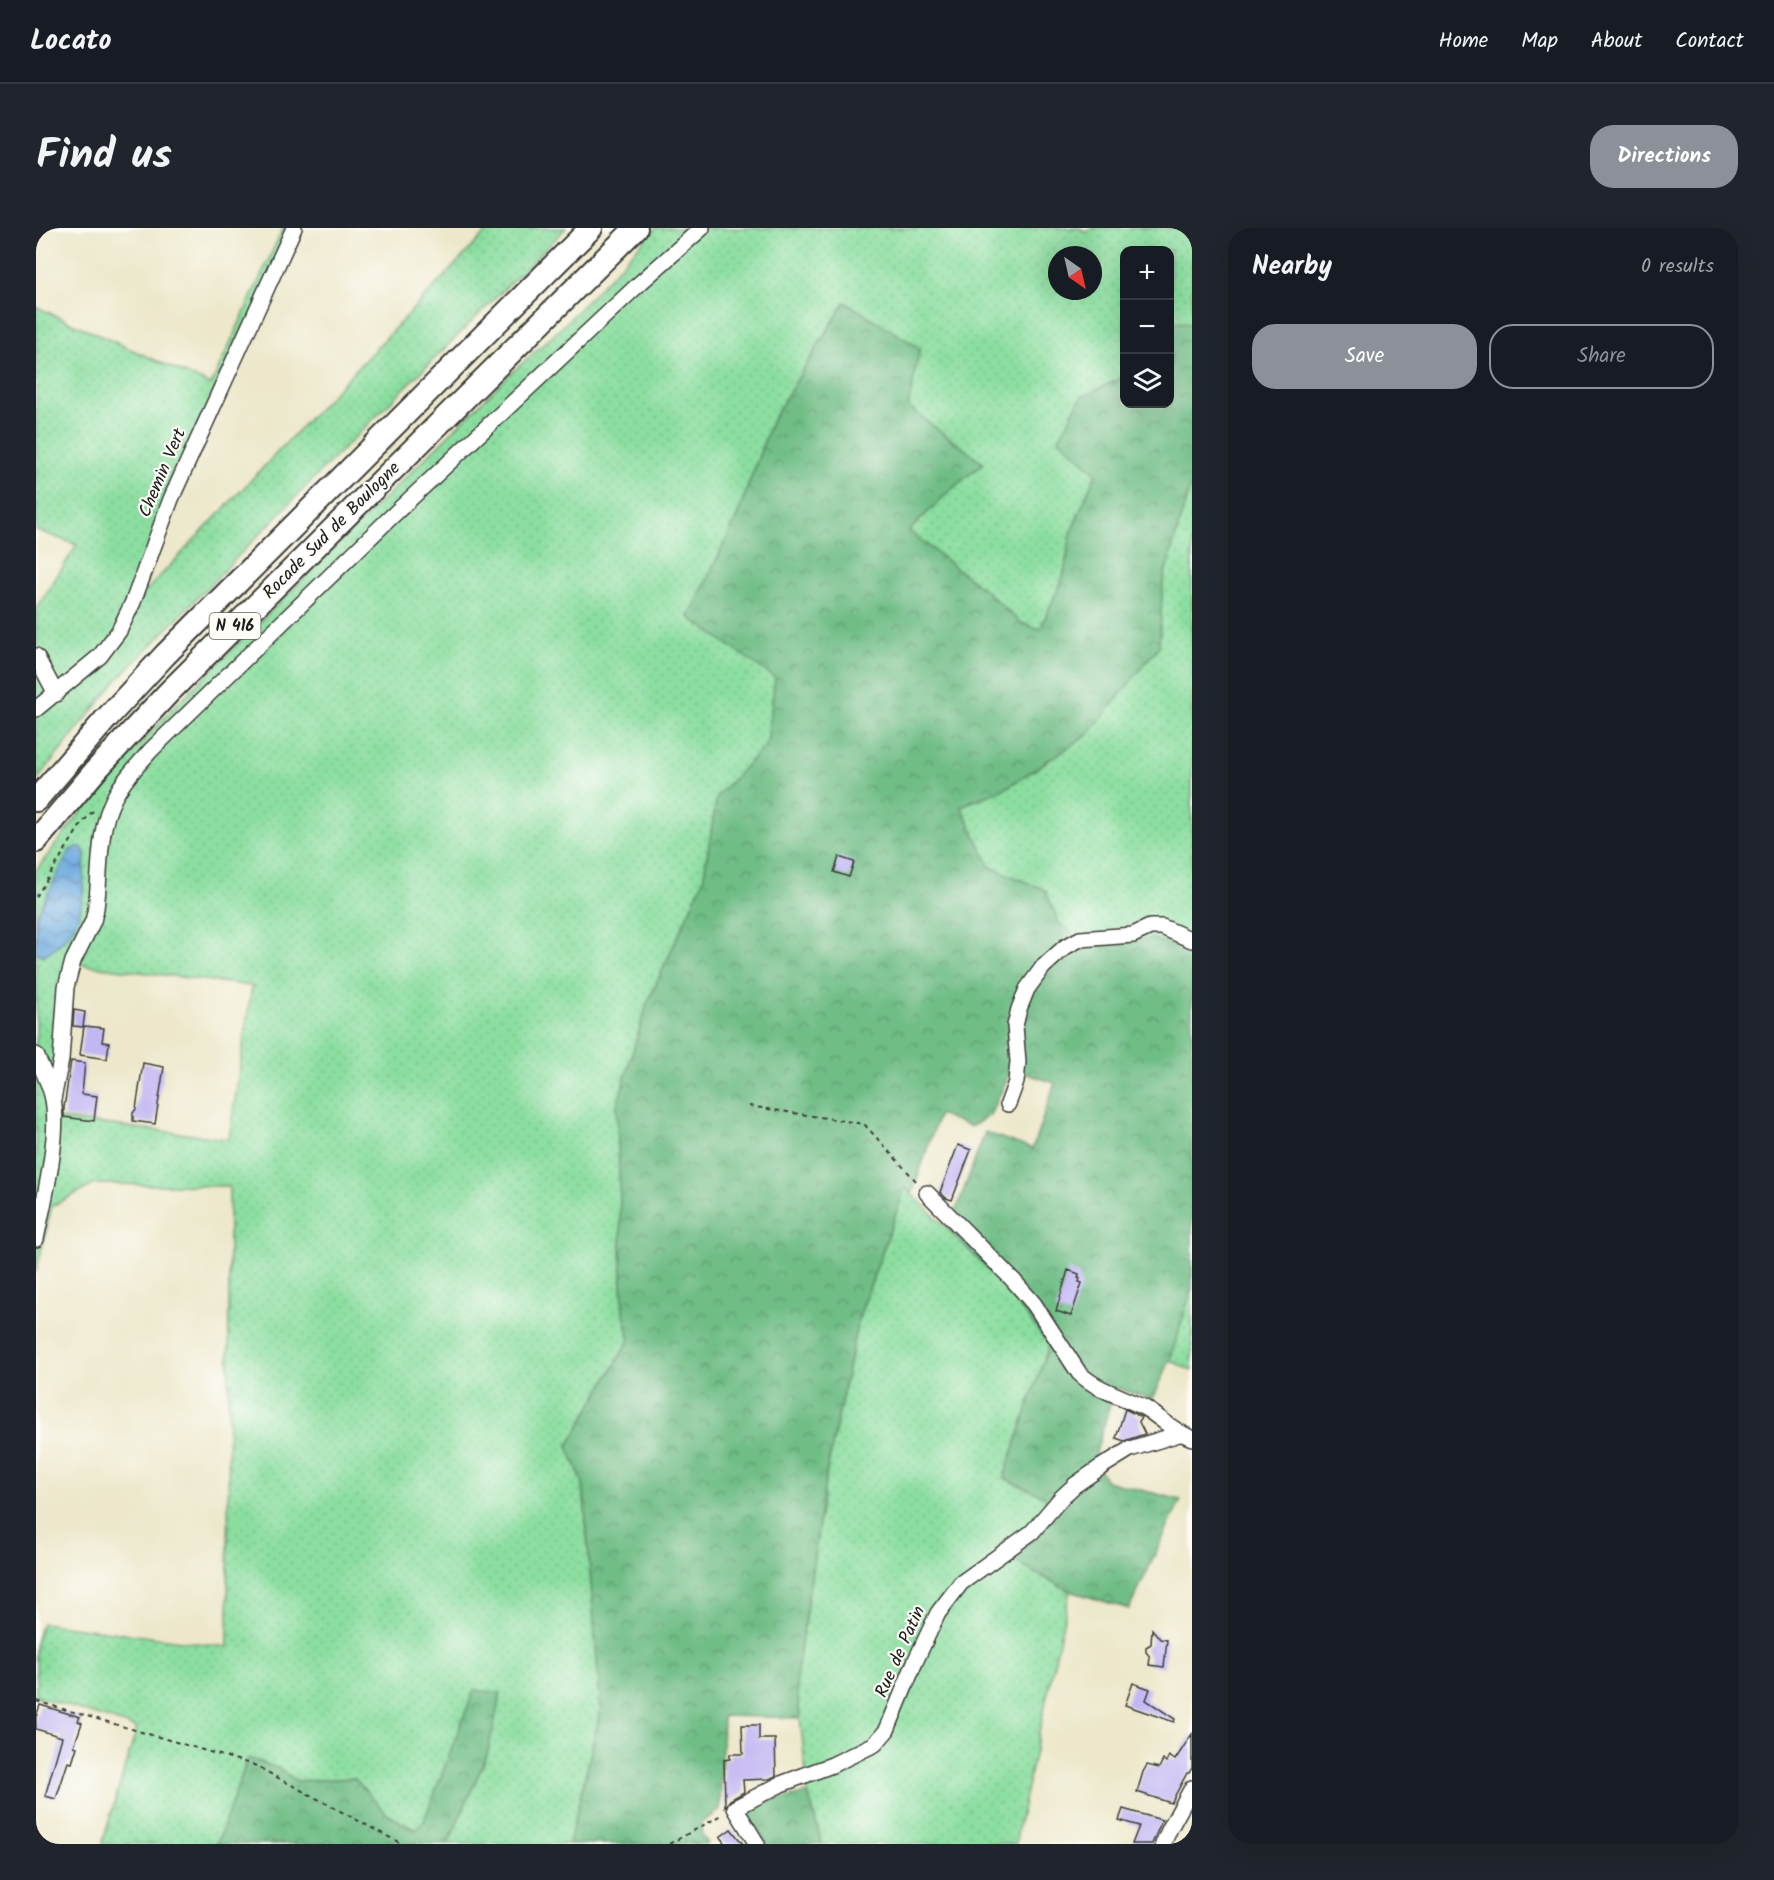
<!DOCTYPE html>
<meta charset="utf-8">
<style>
:root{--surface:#171b24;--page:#20242c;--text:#f1f3f6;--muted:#9ea1a6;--line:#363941;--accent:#8c9099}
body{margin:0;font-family:Kalam,sans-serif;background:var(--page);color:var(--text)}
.controls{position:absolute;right:18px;top:18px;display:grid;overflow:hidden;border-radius:12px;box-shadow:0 6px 24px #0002}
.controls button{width:54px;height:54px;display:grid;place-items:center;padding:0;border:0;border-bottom:2px solid var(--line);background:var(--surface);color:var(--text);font:30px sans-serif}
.compass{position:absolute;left:1012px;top:18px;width:54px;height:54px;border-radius:50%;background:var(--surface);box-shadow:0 6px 24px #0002;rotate:146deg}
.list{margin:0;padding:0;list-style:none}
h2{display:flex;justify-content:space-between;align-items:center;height:78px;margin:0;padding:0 24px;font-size:26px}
h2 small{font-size:20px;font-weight:400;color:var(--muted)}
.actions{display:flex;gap:12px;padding:18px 24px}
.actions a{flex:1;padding:14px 0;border:2px solid var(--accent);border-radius:24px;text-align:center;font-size:21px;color:var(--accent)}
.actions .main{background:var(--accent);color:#fff}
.icon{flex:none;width:33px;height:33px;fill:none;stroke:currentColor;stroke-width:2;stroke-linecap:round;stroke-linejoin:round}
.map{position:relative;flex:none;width:1156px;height:1616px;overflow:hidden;border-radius:24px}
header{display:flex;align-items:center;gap:36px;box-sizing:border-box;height:84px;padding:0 30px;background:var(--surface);border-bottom:2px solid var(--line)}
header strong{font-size:28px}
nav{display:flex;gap:33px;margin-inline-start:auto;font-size:21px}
.intro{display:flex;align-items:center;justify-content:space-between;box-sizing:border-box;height:144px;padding:0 36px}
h1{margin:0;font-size:42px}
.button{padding:15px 27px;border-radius:24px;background:var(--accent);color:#fff;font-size:21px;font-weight:700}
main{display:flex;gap:36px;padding:0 36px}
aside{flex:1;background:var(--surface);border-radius:24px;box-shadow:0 6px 24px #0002}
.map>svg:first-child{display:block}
</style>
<header>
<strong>Locato</strong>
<nav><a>Home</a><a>Map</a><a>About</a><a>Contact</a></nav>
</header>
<div class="intro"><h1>Find us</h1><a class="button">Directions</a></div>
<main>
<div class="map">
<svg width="1156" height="1616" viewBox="0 0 1156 1616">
<defs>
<pattern id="grass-dots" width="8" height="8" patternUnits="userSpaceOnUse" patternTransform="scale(1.5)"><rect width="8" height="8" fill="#8bdea0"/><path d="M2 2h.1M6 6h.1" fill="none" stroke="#77be89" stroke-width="1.8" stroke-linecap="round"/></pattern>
<pattern id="forest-crowns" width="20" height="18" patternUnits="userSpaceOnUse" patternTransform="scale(1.5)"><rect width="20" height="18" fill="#70bd86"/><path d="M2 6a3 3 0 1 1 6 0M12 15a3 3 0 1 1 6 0" fill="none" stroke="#5b996d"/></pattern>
<pattern id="water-waves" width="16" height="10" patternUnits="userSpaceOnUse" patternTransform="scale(1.5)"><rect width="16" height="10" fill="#6daadf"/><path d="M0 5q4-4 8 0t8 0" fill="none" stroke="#598ab4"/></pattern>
</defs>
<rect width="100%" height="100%" fill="#fdfcf7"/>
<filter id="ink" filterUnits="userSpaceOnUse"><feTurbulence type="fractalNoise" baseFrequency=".0167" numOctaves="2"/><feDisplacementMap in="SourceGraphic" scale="12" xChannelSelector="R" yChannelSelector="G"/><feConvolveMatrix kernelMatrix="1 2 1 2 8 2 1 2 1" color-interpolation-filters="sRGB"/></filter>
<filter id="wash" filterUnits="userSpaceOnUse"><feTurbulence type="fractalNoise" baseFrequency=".008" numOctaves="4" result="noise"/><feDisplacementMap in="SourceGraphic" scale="24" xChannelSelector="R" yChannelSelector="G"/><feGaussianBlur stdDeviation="1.35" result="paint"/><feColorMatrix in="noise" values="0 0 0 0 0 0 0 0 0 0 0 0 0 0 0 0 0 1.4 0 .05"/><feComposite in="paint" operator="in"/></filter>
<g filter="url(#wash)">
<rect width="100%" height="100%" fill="#ede8cb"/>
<g fill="url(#grass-dots)" stroke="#547d5e" stroke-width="1.5" fill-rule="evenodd">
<path d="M247 0H263L138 275 107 366 454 0H530L291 237 81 452 0 553V381L41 317 0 302V79L175 157Z"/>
<path d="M620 0H1044L1050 5 1056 0H1156V96L1134 93V22H1088V149L1045 169 1060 245 1036 302 1027 350 1004 401 985 395 951 364 873 303 911 265 947 235 872 179 809 74 735 194 701 289 653 389 740 450 731 516 681 569 667 653 611 776 581 877 587 1081 594 1111 532 1218 547 1255 565 1482 533 1616H412L451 1527 379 1602 352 1587 318 1550 261 1553 241 1540 212 1530 181 1616H66L101 1500 0 1468V1415L6 1395 192 1419 193 958 59 956 16 978 0 1045V642L49 579 135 482 470 150 525 100ZM1021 27H1057V63H1021ZM34 732 48 737 216 758 193 911 16 890Z"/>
<path d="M1156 256V723L1115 711 1053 721 1023 695 1009 662 954 639 925 578 970 560 1053 506 1122 418 1127 353 1153 261Z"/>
<path d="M869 959 963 1052 1013 1117 968 1250 1010 1269 1004 1306 974 1331 1034 1363 981 1605 980 1616H786L772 1565 760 1452 790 1247 822 1092Z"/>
<path d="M1156 1059V1143L1134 1132Z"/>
</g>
<g fill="url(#forest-crowns)" stroke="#466c51" stroke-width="1.5">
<path d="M809 74 884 120 872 179 947 235 911 265 873 303 951 364 985 395 1004 401 1027 350 1036 302 1060 245 1023 211 1045 169 1088 149V176H1134V93L1156 96V256L1153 261 1127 353 1123 418 1053 506 970 560 925 578 954 639 1009 662 1023 695 1053 720 1115 711 1156 723V1059L1134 1132 1117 1171 1079 1160 1058 1231 1070 1253 1145 1272 1093 1381 1034 1363 973 1331 1004 1306 1010 1269 968 1250 1013 1117 963 1052 913 1002 949 904 996 921 1019 855 976 841 954 887 935 899 903 886 876 966 869 960 822 1092 790 1247 760 1451 764 1490 687 1488 684 1582 665 1595 666 1607 672 1616H533L565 1482 547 1255 532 1218 594 1111 587 1081 581 877 611 776 667 653 681 568 731 516 739 450 653 389 701 289 735 194Z"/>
<path d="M438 1462 465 1465 451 1527 412 1616H181L212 1530 241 1540 261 1553 318 1550 352 1587 379 1602 388 1593Z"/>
<path d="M772 1565 786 1616H730L711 1585 736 1572Z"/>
</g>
<path fill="url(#water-waves)" stroke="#44637e" stroke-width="1.5" d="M41 619H46L49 625C46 670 52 703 6 728L0 724V689L34 622Z"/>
<g id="blocks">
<g fill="#c2b7f3">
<path d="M803 629 818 634 813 649 798 644Z"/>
<path d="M38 782 49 784 47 799 37 798Z"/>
<path d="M48 798 68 800 66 814 73 815 71 831 44 827Z"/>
<path d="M35 833 49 835 46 866 61 868 58 893 28 889V880Z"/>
<path d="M107 835 128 839 119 896 97 893V885L100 881Z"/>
<path d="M922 917 935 922 916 972 910 970 904 964Z"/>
<path d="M1032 1042 1043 1046 1042 1050H1044L1043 1054 1046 1055 1035 1088 1020 1083Z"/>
<path d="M1089 1181 1105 1189 1103 1194 1109 1206 1088 1213 1080 1210Z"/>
<path d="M1116 1401 1124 1411 1131 1412 1128 1439 1113 1437 1114 1429 1110 1424V1419L1115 1416Z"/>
<path d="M1097 1455 1114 1461 1110 1472 1139 1491 1138 1494 1089 1477Z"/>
<path d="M4 1477 44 1489 42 1493 46 1495 38 1518 41 1519 36 1535 32 1534 20 1571 9 1568 26 1509 0 1501V1489Z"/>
<path d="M706 1497H723V1511H739L740 1548 733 1551 707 1552 708 1564 694 1572 689 1579 688 1532 694 1531V1526H707Z"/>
<path d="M1156 1506V1540L1153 1545H1151L1135 1575 1101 1564 1107 1544 1111 1537 1123 1540 1127 1532 1130 1534 1133 1528 1139 1532Z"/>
<path d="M1087 1581 1126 1592 1116 1616H1096L1103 1598 1083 1592Z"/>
<path d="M695 1601 707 1616H689L684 1609Z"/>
</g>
</g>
</g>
<g filter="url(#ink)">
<use href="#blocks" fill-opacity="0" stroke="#3b3b36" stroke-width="1.5"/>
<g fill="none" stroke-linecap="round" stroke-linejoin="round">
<defs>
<g id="minor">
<path d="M0 428 20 466"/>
<path d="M0 481 64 428 83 403 97 374 135 271 258 0"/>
<path d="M0 827C6 841 14 856 17 871 24 909 8 972 0 1011"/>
<path d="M17 871 25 832 30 759 37 733 57 693 60 680C65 644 61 603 78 570 87 552 102 537 115 522L354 290 604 55 666 0"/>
<path d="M972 876 980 854 982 834 979 798 983 781 991 761 1007 739 1029 719 1044 711 1097 707 1114 699H1126L1156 712"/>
<path d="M891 965 977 1052 998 1076 1043 1145C1062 1163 1086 1168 1109 1180 1125 1190 1138 1204 1156 1210"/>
<path d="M721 1616 699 1580 745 1556 796 1537 839 1516 851 1502 879 1434 902 1385 925 1355 996 1304 1026 1269 1039 1257 1065 1239 1094 1221 1143 1206"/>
<path d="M1127 1616 1134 1600 1156 1560"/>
</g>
<g id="highway">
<path d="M0 572 69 492 129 427 555 0"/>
<path d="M0 613 60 542 133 464 600 0"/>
</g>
</defs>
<use href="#minor" stroke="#3b3b36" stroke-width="18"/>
<use href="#highway" stroke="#3b3b36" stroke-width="26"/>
<g stroke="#3b3b36" stroke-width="2" stroke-dasharray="4.5 4.5" stroke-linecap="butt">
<path d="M0 669 46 595 57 583"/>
<path d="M713 878 828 896 881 954"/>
<path d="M0 1473 218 1537 366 1616"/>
<path d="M633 1616 686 1587"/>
</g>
<use href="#minor" stroke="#fff" stroke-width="15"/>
<use href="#highway" stroke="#fff" stroke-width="22"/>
</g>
</g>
<g text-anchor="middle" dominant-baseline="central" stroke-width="4.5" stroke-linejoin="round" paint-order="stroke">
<rect fill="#fdfcf7" stroke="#605f5e" stroke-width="1.5" x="173.5" y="385" width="51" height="26" rx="4.5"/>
<g font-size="16" font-weight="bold" fill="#1c1c1c">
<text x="199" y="398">N 416</text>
</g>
<g font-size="18" fill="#1c1c1c" stroke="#fdfcf7">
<text transform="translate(127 245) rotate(-67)">Chemin Vert</text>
<text transform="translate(296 303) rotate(-45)">Rocade Sud de Boulogne</text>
<text transform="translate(865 1424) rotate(-66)">Rue de Patin</text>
</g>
</g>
</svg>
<div class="controls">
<button>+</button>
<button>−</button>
<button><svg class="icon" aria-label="layers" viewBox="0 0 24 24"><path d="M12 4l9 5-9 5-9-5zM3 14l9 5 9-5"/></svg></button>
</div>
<svg class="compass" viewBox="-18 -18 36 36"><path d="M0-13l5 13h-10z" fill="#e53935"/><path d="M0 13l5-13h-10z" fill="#9ea1a6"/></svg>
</div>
<aside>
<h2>Nearby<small>0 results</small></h2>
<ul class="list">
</ul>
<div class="actions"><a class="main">Save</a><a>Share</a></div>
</aside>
</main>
